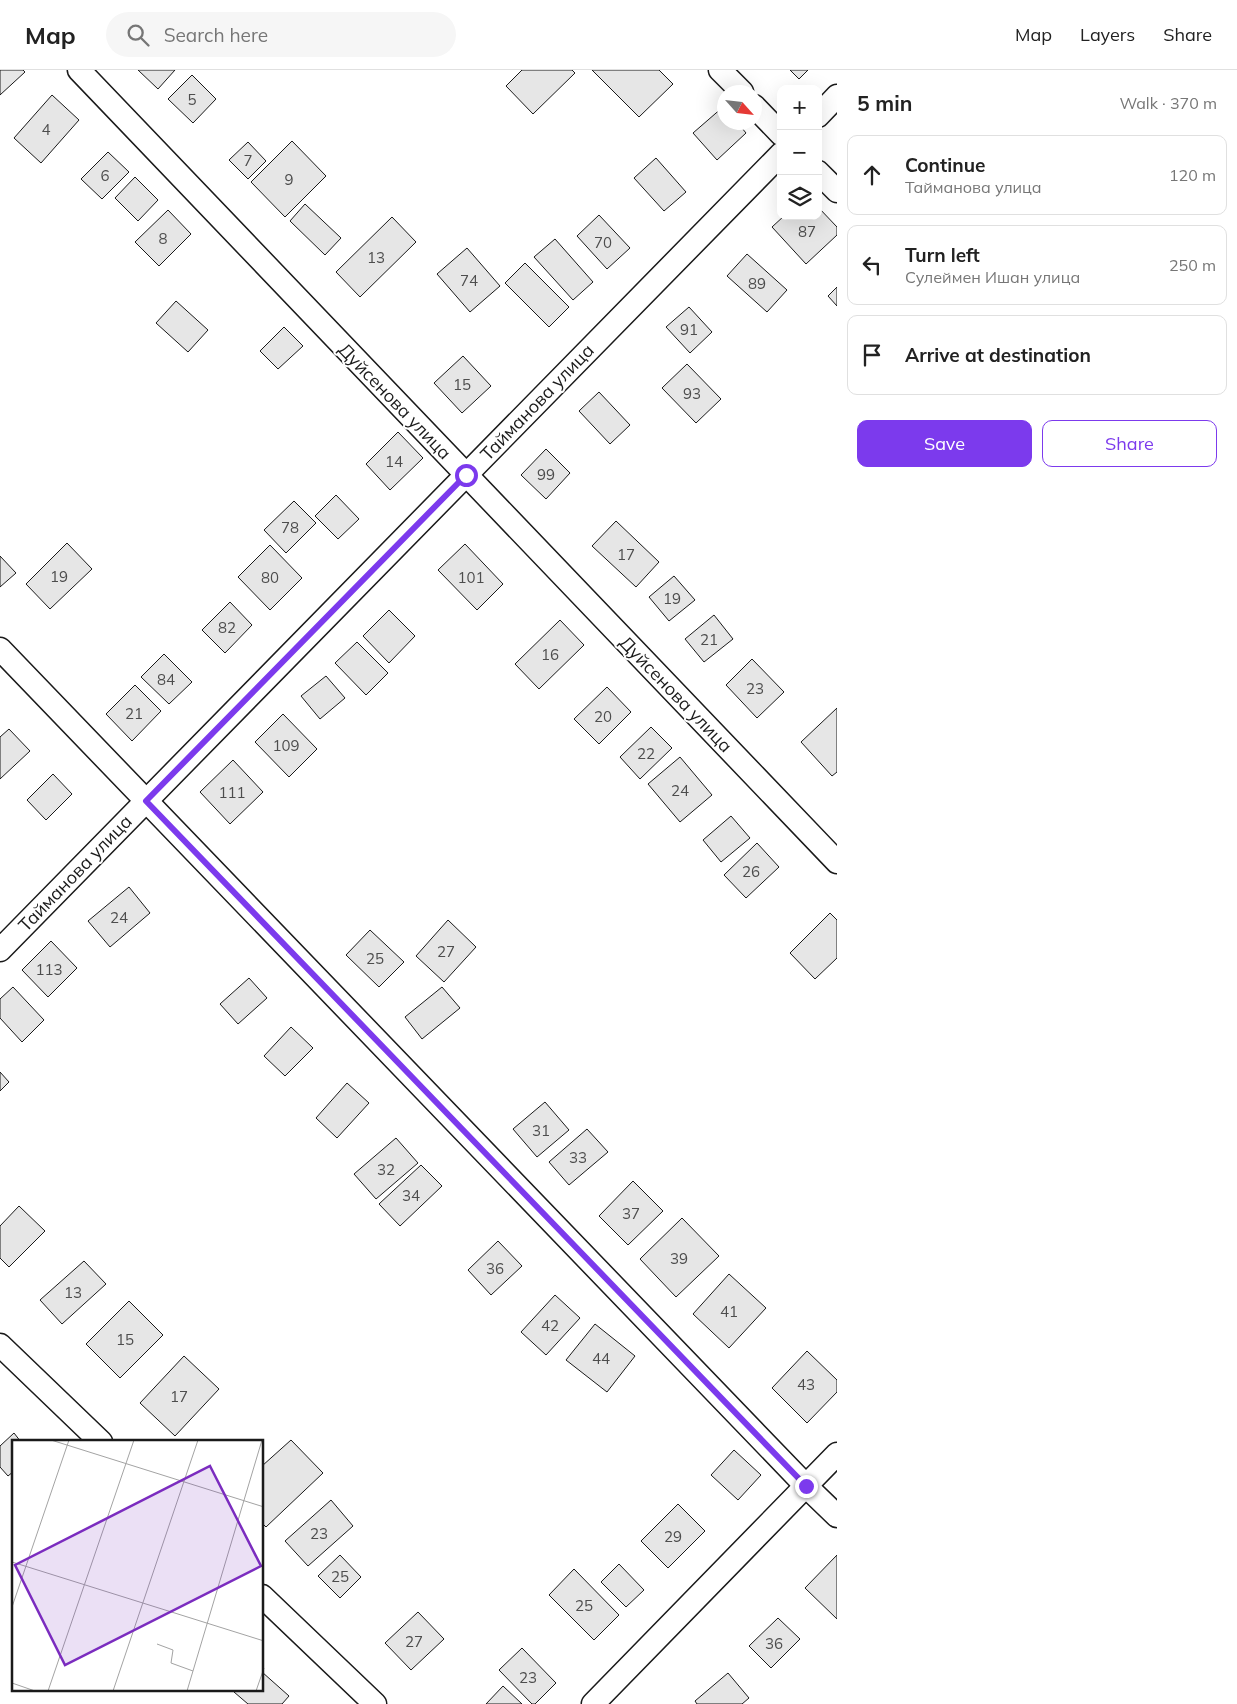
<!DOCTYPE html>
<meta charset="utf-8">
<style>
:root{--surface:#fff;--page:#f6f6f6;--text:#222;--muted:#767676;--line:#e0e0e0;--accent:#7c3aed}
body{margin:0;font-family:Mulish,sans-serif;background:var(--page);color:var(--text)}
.controls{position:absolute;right:15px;top:15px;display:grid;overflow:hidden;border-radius:10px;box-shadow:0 5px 20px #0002}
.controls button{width:45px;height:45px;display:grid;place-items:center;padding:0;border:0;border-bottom:1px solid var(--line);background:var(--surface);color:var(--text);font:25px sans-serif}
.compass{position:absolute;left:717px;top:15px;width:45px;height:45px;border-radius:50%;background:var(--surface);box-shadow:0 5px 20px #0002;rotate:117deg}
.stop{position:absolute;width:15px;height:15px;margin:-11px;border:4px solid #7c3aed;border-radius:50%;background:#fff}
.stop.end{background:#7c3aed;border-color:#fff;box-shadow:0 1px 5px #0008}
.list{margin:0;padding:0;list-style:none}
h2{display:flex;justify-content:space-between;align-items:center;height:65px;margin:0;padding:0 20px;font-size:21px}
h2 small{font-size:16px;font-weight:400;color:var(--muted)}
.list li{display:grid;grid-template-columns:32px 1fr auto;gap:15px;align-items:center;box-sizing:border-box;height:80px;margin:0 10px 10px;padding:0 10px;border:1px solid var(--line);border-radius:10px}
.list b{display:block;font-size:19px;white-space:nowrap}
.list p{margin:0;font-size:16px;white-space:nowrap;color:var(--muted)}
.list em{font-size:16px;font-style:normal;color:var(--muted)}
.actions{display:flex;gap:10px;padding:15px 20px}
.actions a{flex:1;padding:11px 0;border:1px solid var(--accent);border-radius:10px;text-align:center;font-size:18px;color:var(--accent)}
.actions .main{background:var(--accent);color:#fff}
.icon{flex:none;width:28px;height:28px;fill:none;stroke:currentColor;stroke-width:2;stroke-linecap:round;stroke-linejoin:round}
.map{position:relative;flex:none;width:837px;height:1634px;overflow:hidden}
header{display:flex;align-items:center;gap:30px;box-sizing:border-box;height:70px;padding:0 25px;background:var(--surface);border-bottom:1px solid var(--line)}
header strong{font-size:24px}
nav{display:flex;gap:28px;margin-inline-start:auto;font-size:18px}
.search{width:350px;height:45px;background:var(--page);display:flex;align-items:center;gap:12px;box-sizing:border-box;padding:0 18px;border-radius:28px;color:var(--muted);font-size:19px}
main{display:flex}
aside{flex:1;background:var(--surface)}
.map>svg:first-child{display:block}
</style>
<header>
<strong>Map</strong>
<div class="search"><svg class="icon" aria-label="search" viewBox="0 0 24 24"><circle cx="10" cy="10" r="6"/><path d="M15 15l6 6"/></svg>Search here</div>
<nav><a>Map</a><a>Layers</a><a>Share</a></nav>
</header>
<main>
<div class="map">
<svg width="837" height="1634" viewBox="0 0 837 1634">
<rect width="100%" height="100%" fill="#fff"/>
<g fill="#e6e6e6" stroke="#1a1a1a">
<path d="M0 0H23L25 2 0 25Z"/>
<path d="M138 0H175L158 19Z"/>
<path d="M522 0H572L575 3 533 44 506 16Z"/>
<path d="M592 0H659L673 14 639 47Z"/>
<path d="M790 0H808L799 9Z"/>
<path d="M192 5 216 29 193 53 168 29Z"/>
<path d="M52 25 79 50 41 93 14 68Z"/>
<path d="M723 37 724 39V52H737L746 63 717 90 693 63Z"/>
<path d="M292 71 326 106 285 147 251 112Z"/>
<path d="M248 72 266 91 248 109 229 90Z"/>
<path d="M108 82 129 102 102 129 81 109Z"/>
<path d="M656 88 686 122 664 141 634 108Z"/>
<path d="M135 107 158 130 138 151 115 128Z"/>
<path d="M305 134 341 168 325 185 290 151Z"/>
<path d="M818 137 837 157V165L806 194 772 157 784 146H818Z"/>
<path d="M168 140 191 164 159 196 135 172Z"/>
<path d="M599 145 630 178 607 199 577 166Z"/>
<path d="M392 147 416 172 360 227 336 202Z"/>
<path d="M555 169 593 212 573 230 534 187Z"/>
<path d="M467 178 500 216 470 242 437 204Z"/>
<path d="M747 184 787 220 767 242 727 206Z"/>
<path d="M525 193 569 237 549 257 505 213Z"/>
<path d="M837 217V236L828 226Z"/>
<path d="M176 231 208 260 188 282 156 253Z"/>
<path d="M689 237 712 262 690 283 666 257Z"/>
<path d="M284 257 303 276 278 299 260 281Z"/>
<path d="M463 286 491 316 462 343 434 313Z"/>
<path d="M687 294 721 329 696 353 662 318Z"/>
<path d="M599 322 630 355 610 374 579 341Z"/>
<path d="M398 362 423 388 390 420 366 394Z"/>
<path d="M546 379 570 403 546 429 521 405Z"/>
<path d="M336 425 359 449 338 469 315 446Z"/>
<path d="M294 431 316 453 286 483 264 460Z"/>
<path d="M616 451 659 492 636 517 592 476Z"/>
<path d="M67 473 92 499 50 539 26 514Z"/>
<path d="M465 474 503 514 477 540 438 500Z"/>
<path d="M270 475 302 508 270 540 238 507Z"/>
<path d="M0 486 16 503 0 517Z"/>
<path d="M674 506 695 530 669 551 649 527Z"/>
<path d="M230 532 252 555 225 583 202 560Z"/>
<path d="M389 540 415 566 389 593 363 566Z"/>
<path d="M714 545 733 569 704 592 685 569Z"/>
<path d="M560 550 584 575 539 619 515 594Z"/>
<path d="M357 572 388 603 366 625 335 593Z"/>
<path d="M164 584 192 612 169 634 141 607Z"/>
<path d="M752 589 784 622 757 648 726 615Z"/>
<path d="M326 606 345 628 320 649 301 626Z"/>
<path d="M135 615 161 641 132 671 106 644Z"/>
<path d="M607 617 631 642 599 674 574 649Z"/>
<path d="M837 638V702L832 706 801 672Z"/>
<path d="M283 644 317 679 289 707 255 672Z"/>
<path d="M651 657 672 678 640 709 620 687Z"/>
<path d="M9 659 30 681 0 709V667Z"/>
<path d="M680 687 712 725 680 752 648 714Z"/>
<path d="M233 690 263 722 230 754 200 722Z"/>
<path d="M53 704 72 724 46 750 27 730Z"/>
<path d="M731 746 750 768 721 792 703 770Z"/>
<path d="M757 773 779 797 746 828 724 805Z"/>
<path d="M129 817 150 843 110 877 88 851Z"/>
<path d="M830 843 837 850V888L815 909 790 883Z"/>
<path d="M448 850 476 877 444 912 416 886Z"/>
<path d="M370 860 404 892 379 917 346 885Z"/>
<path d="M51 871 77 898 48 927 22 900Z"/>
<path d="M249 908 267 928 238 954 220 934Z"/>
<path d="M13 917 44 950 22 972 0 948V929Z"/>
<path d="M442 917 460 938 422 969 405 947Z"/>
<path d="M291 957 313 978 285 1006 264 986Z"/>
<path d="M0 1002 9 1012 0 1021Z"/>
<path d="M347 1013 369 1033 337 1068 316 1048Z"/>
<path d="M545 1032 569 1060 537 1087 513 1059Z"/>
<path d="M587 1059 608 1082 569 1115 549 1092Z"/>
<path d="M396 1068 418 1093 376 1129 354 1104Z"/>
<path d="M421 1095 442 1116 400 1156 379 1134Z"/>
<path d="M633 1111 663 1141 628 1175 599 1146Z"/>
<path d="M19 1136 45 1161 9 1197 0 1188V1156Z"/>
<path d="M682 1148 719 1186 676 1227 640 1189Z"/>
<path d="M498 1171 522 1196 491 1225 468 1200Z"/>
<path d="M84 1191 106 1214 62 1254 40 1230Z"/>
<path d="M729 1204 766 1238 729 1278 693 1244Z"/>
<path d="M555 1225 580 1248 546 1285 521 1262Z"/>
<path d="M129 1231 163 1265 120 1308 86 1274Z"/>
<path d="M595 1254 635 1286 607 1322 566 1290Z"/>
<path d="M807 1281 837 1310V1322L807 1353 772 1318Z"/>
<path d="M184 1286 219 1319 175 1366 140 1333Z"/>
<path d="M14 1363 21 1372H14V1401L8 1406 0 1397V1376Z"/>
<path d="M291 1370 323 1403 266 1457 262 1453V1396Z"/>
<path d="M734 1380 761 1405 738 1430 711 1405Z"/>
<path d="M331 1430 353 1456 308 1496 285 1471Z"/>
<path d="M678 1434 705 1461 668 1498 641 1471Z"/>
<path d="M340 1485 361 1507 340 1528 318 1506Z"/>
<path d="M837 1485V1549L805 1518Z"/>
<path d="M619 1494 644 1520 626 1537 601 1512Z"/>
<path d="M574 1499 619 1545 594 1570 549 1525Z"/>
<path d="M418 1542 444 1569 411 1600 385 1573Z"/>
<path d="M778 1548 800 1569 771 1598 749 1576Z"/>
<path d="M522 1578 556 1613 535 1634H532L499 1600Z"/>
<path d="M262 1602 289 1626 282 1634H248L234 1622 236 1620H262Z"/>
<path d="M728 1603 749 1628 742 1634H697L695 1631Z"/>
<path d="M503 1616 522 1634H486Z"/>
</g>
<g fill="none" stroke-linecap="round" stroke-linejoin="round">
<defs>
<g id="minor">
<path d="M79 0 837 792"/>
<path d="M720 0 742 22"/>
<path d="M754 36 781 64"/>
<path d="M818 46 837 26"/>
<path d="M818 102 837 121"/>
<path d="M0 579 808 1418 837 1446"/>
<path d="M0 880 781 84"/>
<path d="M0 1275 101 1372"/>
<path d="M262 1526 375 1634"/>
<path d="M593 1634 837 1384"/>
</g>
</defs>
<use href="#minor" stroke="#1a1a1a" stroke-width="25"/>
<use href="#minor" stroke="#fff" stroke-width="22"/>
</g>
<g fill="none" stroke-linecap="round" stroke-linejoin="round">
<path stroke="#7c3aed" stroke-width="6" d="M466 405 146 731 806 1416"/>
</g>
<g text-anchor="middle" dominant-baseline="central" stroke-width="4" stroke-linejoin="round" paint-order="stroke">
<g font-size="15" fill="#4d4d4d">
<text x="192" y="29">5</text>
<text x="46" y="59">4</text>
<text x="248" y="90">7</text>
<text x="105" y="105">6</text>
<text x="289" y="109">9</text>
<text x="807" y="161">87</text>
<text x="163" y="168">8</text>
<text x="603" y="172">70</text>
<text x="376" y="187">13</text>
<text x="469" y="210">74</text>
<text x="757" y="213">89</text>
<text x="689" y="259">91</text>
<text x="462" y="314">15</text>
<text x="692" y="323">93</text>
<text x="394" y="391">14</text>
<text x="546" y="404">99</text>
<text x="290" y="457">78</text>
<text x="626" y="484">17</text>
<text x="59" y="506">19</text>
<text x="270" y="507">80</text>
<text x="471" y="507">101</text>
<text x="672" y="528">19</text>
<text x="227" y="557">82</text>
<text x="709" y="569">21</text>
<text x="550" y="584">16</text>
<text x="166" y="609">84</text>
<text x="755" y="618">23</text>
<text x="134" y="643">21</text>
<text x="603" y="646">20</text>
<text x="286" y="675">109</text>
<text x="646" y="683">22</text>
<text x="680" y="720">24</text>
<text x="232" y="722">111</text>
<text x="751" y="801">26</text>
<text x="119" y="847">24</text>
<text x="446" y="881">27</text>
<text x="375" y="888">25</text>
<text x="49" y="899">113</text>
<text x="541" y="1060">31</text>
<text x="578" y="1087">33</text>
<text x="386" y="1099">32</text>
<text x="411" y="1125">34</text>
<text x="631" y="1143">37</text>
<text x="679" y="1188">39</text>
<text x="495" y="1198">36</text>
<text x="73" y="1222">13</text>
<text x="729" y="1241">41</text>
<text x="550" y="1255">42</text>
<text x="125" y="1269">15</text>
<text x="601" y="1288">44</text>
<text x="806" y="1314">43</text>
<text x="179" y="1326">17</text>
<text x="319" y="1463">23</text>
<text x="673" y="1466">29</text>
<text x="340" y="1506">25</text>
<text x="584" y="1535">25</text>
<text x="414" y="1571">27</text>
<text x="774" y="1573">36</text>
<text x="528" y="1607">23</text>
</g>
<g font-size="18" fill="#1a1a1a" stroke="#fff">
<text transform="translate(395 331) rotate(46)">Дуйсенова улица</text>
<text transform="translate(537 332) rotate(-46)">Тайманова улица</text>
<text transform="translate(676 624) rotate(46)">Дуйсенова улица</text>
<text transform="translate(75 803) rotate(-46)">Тайманова улица</text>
</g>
</g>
<g transform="translate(12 1370)">
<rect width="251" height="251" fill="#fff"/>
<path fill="none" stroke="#a3a3a3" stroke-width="1" d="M39 0 252 67M0 122 252 201M0 167 57 0M145 204 161 210 159 223 181 231M0 243 23 251M36 251 122 0M101 251 186 0M175 251 250 0M244 251 252 228"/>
<path fill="#7b2cbf" fill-opacity="0.15" stroke="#7b2cbf" stroke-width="2.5" d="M198 26 249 126 53 225 3 125Z"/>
<rect width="251" height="251" fill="none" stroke="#1a1a1a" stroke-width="2.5"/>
</g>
</svg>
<div class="controls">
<button>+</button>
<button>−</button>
<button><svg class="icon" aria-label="layers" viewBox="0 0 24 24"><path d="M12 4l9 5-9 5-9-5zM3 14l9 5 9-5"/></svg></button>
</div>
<svg class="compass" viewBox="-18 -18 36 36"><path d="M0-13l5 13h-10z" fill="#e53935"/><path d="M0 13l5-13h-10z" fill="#767676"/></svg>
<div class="stop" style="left:466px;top:405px"></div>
<div class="stop end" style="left:806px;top:1416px"></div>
</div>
<aside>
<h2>5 min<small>Walk · 370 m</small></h2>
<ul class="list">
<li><svg class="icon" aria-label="ahead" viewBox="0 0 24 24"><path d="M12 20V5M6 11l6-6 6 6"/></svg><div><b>Continue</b><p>Тайманова улица</p></div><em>120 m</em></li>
<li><svg class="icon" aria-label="left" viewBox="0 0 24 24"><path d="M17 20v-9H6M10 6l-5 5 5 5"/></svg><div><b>Turn left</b><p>Сулеймен Ишан улица</p></div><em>250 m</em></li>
<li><svg class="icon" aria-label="arrive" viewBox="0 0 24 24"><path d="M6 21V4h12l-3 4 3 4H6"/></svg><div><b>Arrive at destination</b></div></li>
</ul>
<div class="actions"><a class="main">Save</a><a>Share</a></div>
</aside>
</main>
